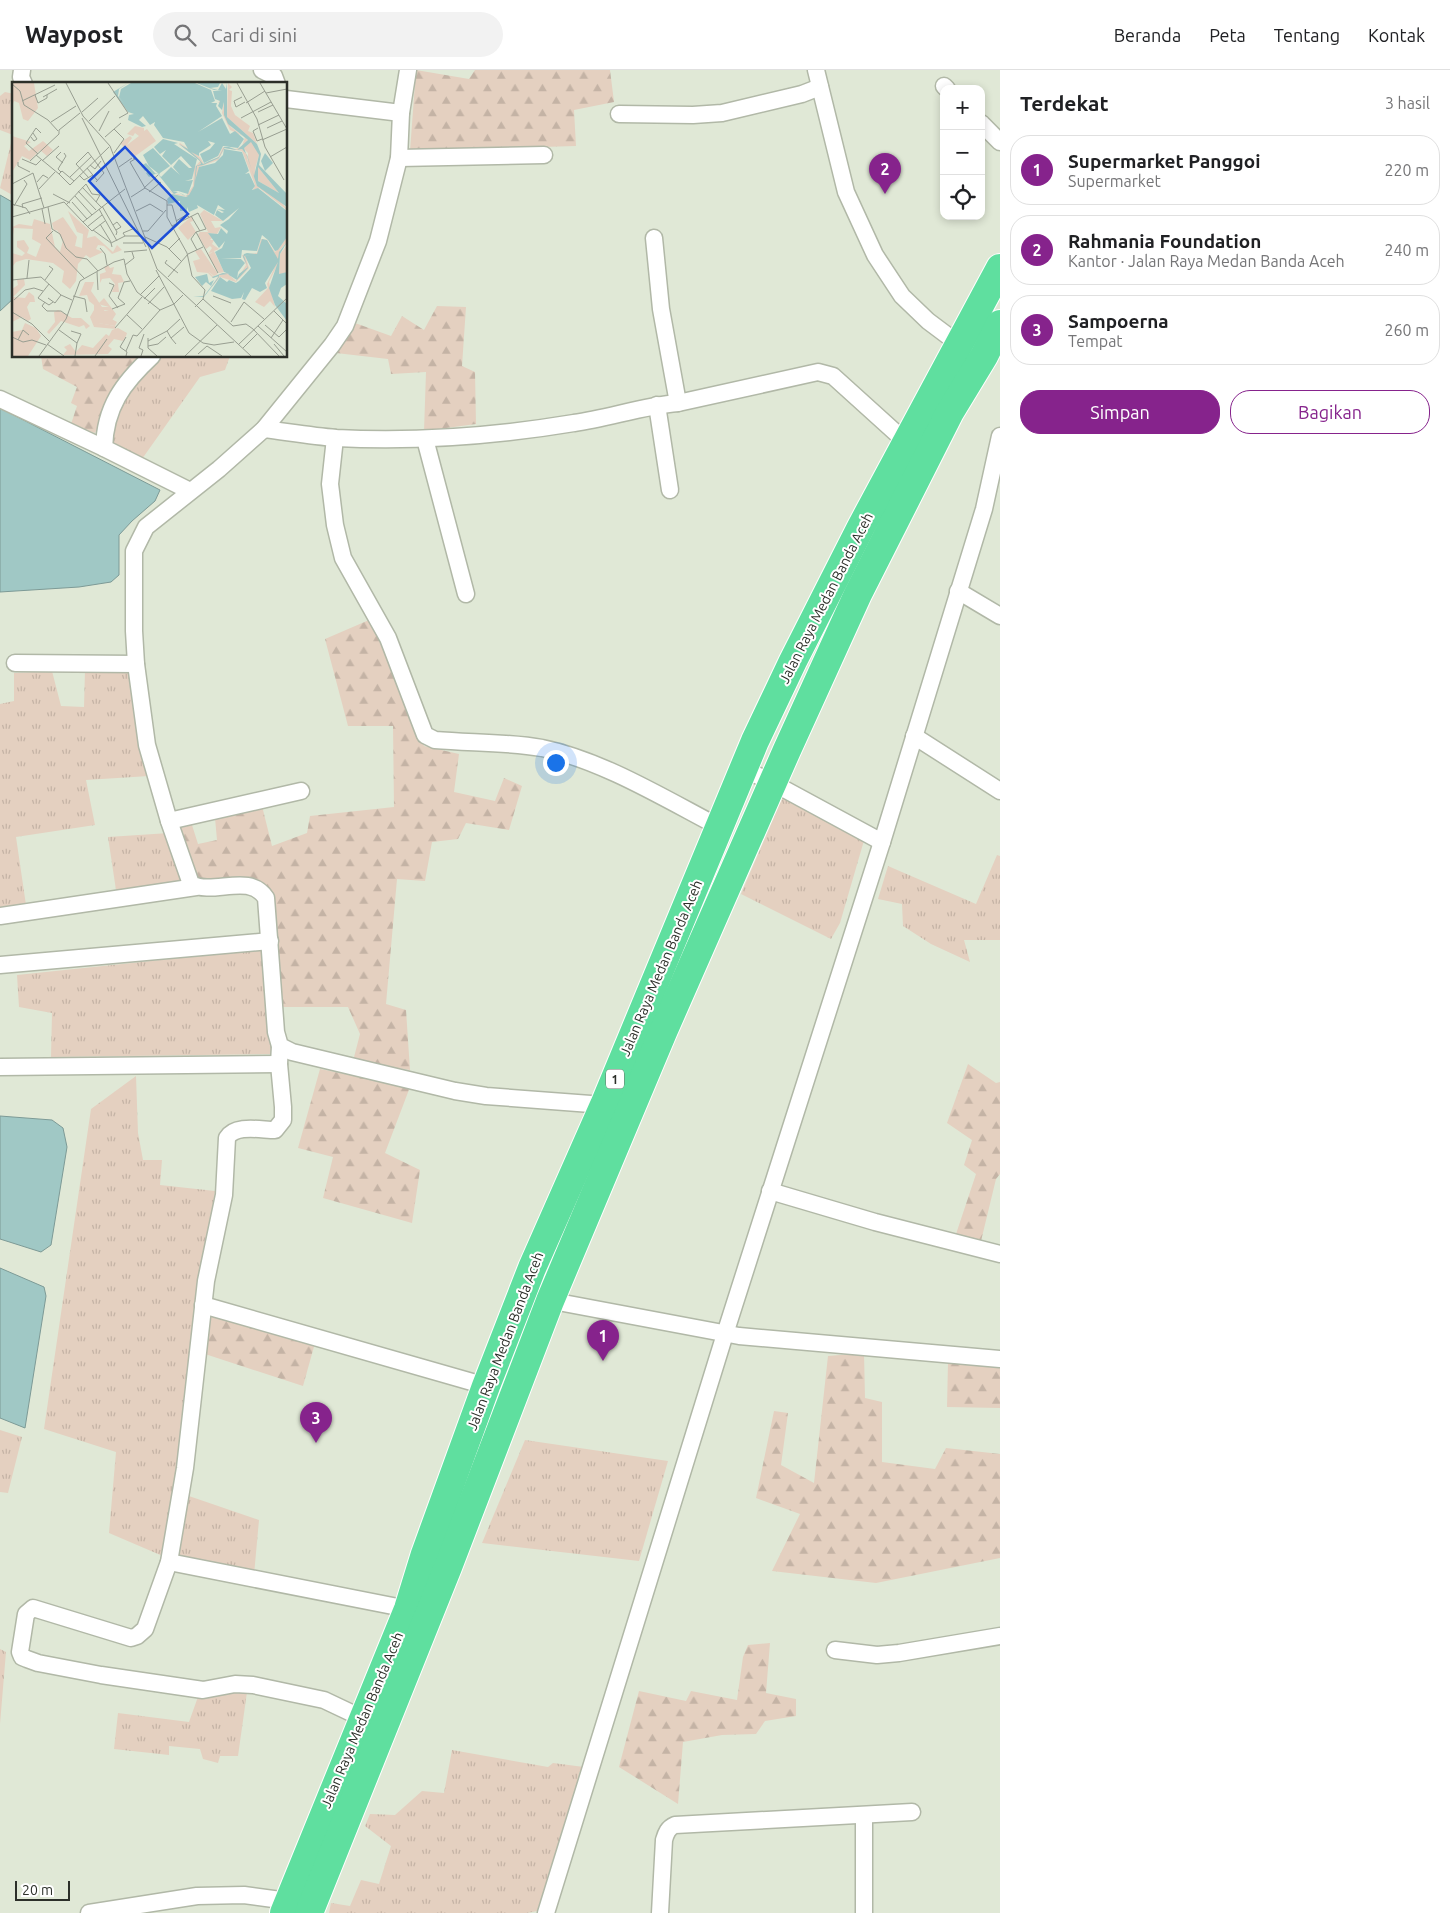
<!DOCTYPE html>
<html lang="id">
<meta charset="utf-8">
<style>
:root{--surface:#fff;--page:#f2f2f2;--text:#202124;--muted:#757577;--line:#e0e0e0;--accent:#86238c}
body{margin:0;font-family:Ubuntu,sans-serif;background:var(--page);color:var(--text)}
.controls{position:absolute;right:15px;top:15px;display:grid;overflow:hidden;border-radius:10px;box-shadow:0 2px 8px #0003}
.controls button{width:45px;height:45px;display:grid;place-items:center;padding:0;border:0;border-bottom:1px solid var(--line);background:var(--surface);color:var(--text);font:25px sans-serif}
.scale{position:absolute;left:15px;bottom:12px;width:55px;box-sizing:border-box;padding-left:5px;border:2px solid #2c2f29;border-top:0;font-size:14px;line-height:18px;white-space:nowrap;color:#2c2f29;-webkit-text-stroke:4px #fff;paint-order:stroke}
.you{position:absolute;left:555px;top:692px;width:18px;height:18px;margin:-12px;border:4px solid #fff;border-radius:50%;background:#1a73e8;box-shadow:0 0 0 8px #1a73e833}
.badge{display:grid;place-items:center;width:32px;height:32px;border-radius:50%;background:var(--accent);color:#fff;font-size:16px;font-weight:700}
.pin{position:absolute;translate:-50% -41px;filter:drop-shadow(0 1px 2px #0008)}
.pin::after{content:'';position:absolute;top:26px;width:18px;height:15px;background:inherit;clip-path:polygon(0 0,100% 0,50% 100%)}
.list{margin:0;padding:0;list-style:none}
h2{display:flex;justify-content:space-between;align-items:center;height:65px;margin:0;padding:0 20px;font-size:21px}
h2 small{font-size:16px;font-weight:400;color:var(--muted)}
.list li{display:grid;grid-template-columns:32px 1fr auto;gap:15px;align-items:center;box-sizing:border-box;height:70px;margin:0 10px 10px;padding:0 10px;border:1px solid var(--line);border-radius:20px}
.list b{display:block;font-size:19px;white-space:nowrap}
.list p{margin:0;font-size:16px;white-space:nowrap;color:var(--muted)}
.list em{font-size:16px;font-style:normal;color:var(--muted)}
.actions{display:flex;gap:10px;padding:15px 20px}
.actions a{flex:1;padding:11px 0;border:1px solid var(--accent);border-radius:20px;text-align:center;font-size:18px;color:var(--accent)}
.actions .main{background:var(--accent);color:#fff}
.icon{flex:none;width:28px;height:28px;fill:none;stroke:currentColor;stroke-width:2;stroke-linecap:round;stroke-linejoin:round}
.map{position:relative;flex:none;width:1000px;height:1843px;overflow:hidden}
header{display:flex;align-items:center;gap:30px;box-sizing:border-box;height:70px;padding:0 25px;background:var(--surface);border-bottom:1px solid var(--line)}
header strong{font-size:24px}
nav{display:flex;gap:28px;margin-inline-start:auto;font-size:18px}
.search{width:350px;height:45px;background:var(--page);display:flex;align-items:center;gap:12px;box-sizing:border-box;padding:0 18px;border-radius:28px;color:var(--muted);font-size:19px}
main{display:flex}
aside{flex:1;background:var(--surface)}
.map>svg:first-child{display:block}
</style>
<header>
<strong>Waypost</strong>
<div class="search"><svg class="icon" aria-label="search" viewBox="0 0 24 24"><circle cx="10" cy="10" r="6"/><path d="M15 15l6 6"/></svg>Cari di sini</div>
<nav><a>Beranda</a><a>Peta</a><a>Tentang</a><a>Kontak</a></nav>
</header>
<main>
<div class="map">
<svg width="1000" height="1843" viewBox="0 0 1000 1843">
<defs>
<pattern id="grass-tufts" width="24" height="20" patternUnits="userSpaceOnUse" patternTransform="scale(1.25)"><rect width="24" height="20" fill="#e4d0c0"/><path d="M3 7l-1-3M5 7V3M7 7l1-3M15 17l-1-3M17 17v-4M19 17l1-3" fill="none" stroke="#c4b3a5"/></pattern>
<pattern id="forest-firs" width="22" height="20" patternUnits="userSpaceOnUse" patternTransform="scale(1.25)"><rect width="22" height="20" fill="#e4d0c0"/><path d="M5 1l3.5 6h-7zM16 11l3.5 6h-7z" fill="#c4b3a5"/></pattern>
</defs>
<rect width="100%" height="100%" fill="#e0e8d6"/>
<g fill="url(#grass-tufts)">
<path d="M5 22 14 24V126L0 118 13 65 0 60V26Z"/>
<path d="M162 286H230L225 300 200 307 142 389 109 375 115 349 133 316Z"/>
<path d="M85 600H131L149 706 86 710 95 755 16 767 26 835 0 838V634L14 631V603L52 601 61 636 84 637Z"/>
<path d="M784 724 865 767 840 853 831 869 741 824Z"/>
<path d="M169 763 181 812 116 820 108 767Z"/>
<path d="M997 785 1000 786V870H964L970 892 931 874 903 856 902 834 878 829 888 796 976 834Z"/>
<path d="M265 879 272 984 51 987 52 943 19 937 17 905Z"/>
<path d="M136 1006 138 1063 143 1090H162L160 1115 215 1121 165 1487 109 1463 116 1382 44 1359 91 1039Z"/>
<path d="M0 1360 22 1367 8 1423 0 1422Z"/>
<path d="M525 1370 668 1391 639 1491 482 1473Z"/>
<path d="M186 1425 259 1450 254 1505 175 1488Z"/>
<path d="M0 1579 6 1582 0 1654Z"/>
<path d="M247 1622 238 1686H220L218 1693 203 1689 200 1679 169 1676V1685L114 1679 118 1643 189 1652 199 1624Z"/>
<path d="M452 1680 548 1697 553 1693 584 1697 579 1703 576 1729 537 1841 527 1843H329L331 1833 350 1836 361 1810 379 1814 391 1776 365 1756 370 1744 395 1745 422 1721 444 1723Z"/>
</g>
<g fill="url(#forest-firs)">
<path d="M416 0 469 9 475 0H610L614 32 574 40 576 76 410 81Z"/>
<path d="M437 236 466 237 462 296 475 302 476 354 424 361 426 302 391 304 388 289 336 283 355 253 391 266 402 246 424 260Z"/>
<path d="M41 286H143L109 329 95 363 71 354 77 336 71 333 77 317 43 299Z"/>
<path d="M376 547 424 676 459 684 454 722 495 731 504 708 522 716 509 760 466 753 458 769 432 772 425 811 397 809 386 934 406 940 410 1000 353 991 360 964 348 937H282L279 896 262 812 197 811 176 759 192 755 198 774 217 770 215 748 262 736 272 776 307 763 310 746 394 737 393 656H348L325 569Z"/>
<path d="M968 994 996 1013 1000 1012V1104L996 1109 981 1171 956 1164 976 1104 964 1095 972 1070 947 1053Z"/>
<path d="M320 999 410 1017 385 1083 420 1100 412 1153 323 1128 333 1087 298 1078Z"/>
<path d="M212 1244 315 1273 303 1316 202 1283Z"/>
<path d="M864 1283 865 1328 882 1332V1392L935 1399 946 1378 1000 1384V1488L876 1513 772 1501 800 1444 756 1428 774 1341 788 1343 781 1395 814 1413 828 1286Z"/>
<path d="M948 1293 1000 1297V1338L947 1337Z"/>
<path d="M770 1573 766 1623 796 1629V1646L765 1651 756 1664 722 1665 683 1672 678 1734 619 1697 639 1621 686 1631 691 1621 737 1630 743 1587 748 1575Z"/>
</g>
<g fill="#a0c8c5" stroke="#7d9a96">
<path d="M0 125 14 133V228L0 241Z"/>
<path d="M0 338 160 420 155 431 132 451 119 465V505L111 512 79 517 0 522Z"/>
<path d="M0 1046 52 1050 63 1058 67 1077 51 1175 41 1182 0 1169Z"/>
<path d="M0 1198 44 1217 46 1226 25 1358 0 1348Z"/>
</g>
<g fill="none" stroke-linecap="round" stroke-linejoin="round">
<defs>
<g id="street">
<path d="M22 0 21 7 24 14"/>
<path d="M262 0 274 6 277 14"/>
<path d="M408 0 401 43 399 88 378 171 345 256 332 275 264 359 219 399 146 457 134 481V561L136 594 147 675 169 751 191 814C214 826 249 802 266 828L276 962 280 976 292 982 455 1021 486 1026 604 1035"/>
<path d="M816 0 846 122 875 185 902 226 928 251 960 275"/>
<path d="M944 16 947 19"/>
<path d="M286 29 401 43"/>
<path d="M619 44 693 45 722 43 802 24 820 17"/>
<path d="M981 53 1000 72"/>
<path d="M399 88 544 85"/>
<path d="M654 168 661 239 678 333"/>
<path d="M152 286C123 313 105 337 104 378L190 421"/>
<path d="M0 329 104 378"/>
<path d="M657 335 670 420"/>
<path d="M264 359C288 362 312 366 336 368 415 372 496 366 574 353 609 348 643 336 678 333L818 302 833 306 906 372"/>
<path d="M335 368 330 414 335 455 343 488 388 568 425 665 435 670C471 673 508 672 542 678 602 690 667 730 721 758"/>
<path d="M425 369 466 524"/>
<path d="M958 521 1000 546"/>
<path d="M15 593 136 594"/>
<path d="M914 666 1000 721"/>
<path d="M744 699 773 713 882 772"/>
<path d="M169 751 301 721"/>
<path d="M0 846 196 817"/>
<path d="M0 895 270 871"/>
<path d="M280 976 279 994 283 1037V1050L275 1060C261 1060 235 1054 227 1068L224 1125 206 1211 185 1398 169 1492 145 1559 137 1566 131 1568 33 1538 26 1544 20 1582 22 1587 27 1589 38 1593 101 1605 203 1620 235 1614 253 1615 324 1630 362 1648"/>
<path d="M0 997 279 994"/>
<path d="M770 1121 875 1152 1000 1184"/>
<path d="M542 1229 739 1266 1000 1289"/>
<path d="M203 1235 486 1316"/>
<path d="M169 1492 408 1539"/>
<path d="M835 1580 877 1585 899 1583 1000 1566"/>
<path d="M864 1746V1843"/>
<path d="M89 1843 197 1826 244 1825 288 1831"/>
<path d="M546 1843 725 1264 882 772 984 439 1000 366"/>
<path d="M660 1843 664 1770C666 1763 668 1758 675 1755L912 1742"/>
</g>
<g id="highway">
<path d="M284 1843 408 1539 425 1484 486 1316 532 1198 604 1035 755 671 793 591 861 457 1000 198"/>
<path d="M309 1843 448 1497 550 1231 663 962 787 680 858 524 950 342 984 286 1000 254"/>
</g>
</defs>
<use href="#street" stroke="#b1b8a7" stroke-width="19"/>
<use href="#highway" stroke="#fff" stroke-width="30"/>
<use href="#street" stroke="#fff" stroke-width="16"/>
<use href="#highway" stroke="#5fdf9f" stroke-width="28"/>
</g>
<g text-anchor="middle" dominant-baseline="central" stroke-width="4" stroke-linejoin="round" paint-order="stroke">
<rect fill="#fff" stroke="#6b6d69" stroke-width="1" x="606" y="999.5" width="18" height="19" rx="4"/>
<g font-size="12" font-weight="bold" fill="#2c2f29">
<text x="615" y="1009">1</text>
</g>
<g font-size="14" fill="#2c2f29" stroke="#fff">
<text transform="translate(826 528) rotate(-63)">Jalan Raya Medan Banda Aceh</text>
<text transform="translate(661 898) rotate(-67)">Jalan Raya Medan Banda Aceh</text>
<text transform="translate(505 1271) rotate(-69)">Jalan Raya Medan Banda Aceh</text>
<text transform="translate(362 1650) rotate(-67)">Jalan Raya Medan Banda Aceh</text>
</g>
</g>
<g transform="translate(12 12)">
<rect width="275" height="275" fill="#e0e8d6"/>
<path d="M0 1H22L26 26 16 39 11 37 7 21 2 19 0 25ZM123 44 132 46V49L135 47 144 59 122 75 108 61 118 54 120 56 115 63 127 54 123 51 121 54 115 52ZM0 54 19 60 12 64 17 69 31 59 41 68 35 74 28 68 18 78 10 74 0 90ZM192 128 211 139H199L203 146 209 145 205 152 196 151 201 155 198 158H202L200 162 207 167 202 169 212 190 207 191 196 173 202 169 196 172 200 166 198 164 194 167 186 153 188 150H196L188 132ZM180 134 181 139 178 140 184 150 176 158 166 146ZM189 167 206 192 202 194 197 190H185L181 179 188 177 183 169ZM84 216 90 225H97V229L92 228 96 235 105 240 103 244 86 241 78 235 82 228V223L77 219ZM106 246 115 251 114 254 111 259 102 257 96 264 100 267 96 272 51 273 55 268 52 265 58 262 64 270 70 263 81 266 94 252 97 254 100 248Z" fill="#e4d0c0"/>
<path d="M56 129 77 148 75 156 83 154 101 170 105 163 110 168 100 172 92 164 86 163 84 167 91 170 78 176 74 173 66 182 64 199 58 207 50 200 52 189 41 181 14 177 4 180 0 185V171L10 174 13 171 5 165V159L12 158 17 166 15 171 24 175 29 162 20 157 21 147 2 146 0 160V145L7 142 20 144 22 137 38 142 43 165 48 170 51 158 45 148 42 149 40 141 51 135 65 155 63 164 70 166 71 152 65 150ZM96 183 98 186 102 185 100 192 109 193 112 200 106 201 107 210H100L103 202 98 196 90 197 88 201V192L94 190 92 185ZM12 197 13 203 1 215 13 216 17 210 22 214 23 220H18L15 225 19 237 16 239 10 235 0 240V207L6 203 5 198ZM73 200H82L79 209 84 216 80 220 77 219 75 213 67 214ZM92 216 104 232 99 240 89 229H97V225L86 222ZM46 228 60 236H69L78 244 74 247 72 243 67 245 49 239 37 252 35 250 43 240 42 230ZM78 235H82L87 241 103 244 104 247 82 245ZM13 241 24 246 29 254 16 274H0V250L10 248Z" fill="#e4d0c0"/>
<path d="M216 1 220 5 217 8 220 9 219 24 223 33 238 44 236 49 241 51 245 62 215 35ZM213 13 212 27 219 45 236 58 232 64 228 67 224 68 230 67 235 73 236 80V71L231 66 238 59 243 62 247 73 243 87 244 102 270 120 275 128 247 106 241 108 243 103 230 69 213 66 206 78 187 85 184 103 179 110 181 116 161 112 150 102 161 111 174 114 181 104 182 86 188 79 167 62 168 61 188 75 192 82 206 75 211 65 224 67 230 64 233 55 218 48 210 31 212 20 206 21ZM246 84 250 90 267 111 246 99ZM275 155V160L268 168 266 182 257 200 263 225 258 219 252 225 243 220 256 206 255 202 265 180 252 159 245 173H233L237 186 224 200 208 195 199 206 207 193 201 196 196 191H185L197 190 202 195 210 191H215L224 199 234 183 230 173 245 171 249 157 255 158 263 170ZM275 163V190L267 194 268 172Z" fill="#e4d0c0"/>
<path d="M116 1 107 7 106 14 113 23 107 15 109 7 119 1H183L199 8 203 19 199 21H205L204 24 210 34 186 50 210 36 218 52 223 49 232 57 226 66 211 64 206 74 192 81 188 72 198 67 203 61 196 59 199 63 187 71V74L179 70 187 77 191 82 197 79 207 75 212 65H217L225 68 236 58 216 42 212 33V20L210 28 206 24 208 19 203 17 201 9H210L202 8 187 2 185 1H208L206 5 198 6 206 8 210 1 214 7 215 1V35L245 62 249 72 247 83 275 112V125L245 104 235 73 230 67 224 68 212 66 207 76 191 83 185 84 183 99 187 85 203 81 211 73 212 67 230 70 237 89 233 92 237 91 243 104 240 108 246 106 275 129V155L266 168 263 169 256 158 250 153 245 169 230 168 229 176H209L229 177 233 181 226 190 225 198 217 193 224 199 227 192 236 185 231 175 232 172 235 171 245 172 250 157 255 158 266 177 267 170 275 160 268 172 267 192 275 190V202L269 206 266 214 275 222V239L263 223 257 206 266 180 253 201 255 206 248 210 240 206 233 218 230 217 232 210 229 216 220 217 199 209 208 195 215 200 217 198 224 201 227 199 239 186 233 174 240 173 232 174 236 186 224 199 216 192 207 193V195L205 198 192 215 181 214H192L207 194 201 196 200 195 211 191 217 192 212 190 203 170 210 166 213 159 207 166 196 151 206 152 209 146 215 152 216 149 208 143 217 137 227 126 211 139 203 133 205 128 210 131 212 130 205 127 213 128 206 123 202 133 185 123 186 126 177 130 175 125V129H168V119L156 122 155 117 160 112 174 115 176 114H174L171 113 166 110 162 112 161 111 145 91 137 95 134 91 138 88 133 89 129 84 134 81 143 91 147 92 137 84 131 73 141 66 158 84 148 91 147 93 149 95 159 85 168 93 161 85 167 77 177 86H180L169 74 159 83 150 74 154 68 148 72 142 65 151 57 166 61 162 62 185 77 180 97 173 99 181 98 176 112 166 109 160 110H166L174 114 177 113 182 104 184 84 189 82 188 79 167 62 176 67 172 60 151 56 142 43 143 40 138 43 131 34 127 38 134 44 130 45 116 38 117 33 122 32 116 30 101 10ZM239 60 247 73 242 94 232 66ZM246 85 250 90 267 111 246 99ZM253 71 261 81 253 89 249 79ZM195 192 197 201 202 198 199 204 194 200 190 204 183 195Z" fill="#a0c8c5" fill-rule="evenodd"/>
<path fill="none" stroke="#989e91" stroke-width="1" d="M54 1 71 34 98 64 145 187 239 274M96 1 116 31 107 36M225 1 245 37 253 65 272 98M248 1 275 47M0 2 8 9 12 23 36 38 46 49M254 11 275 7M23 13 26 21 35 16V13M31 15 45 7M230 15 222 19 224 25 233 20M10 19 43 3M234 21 253 9M70 30 86 16M246 30 261 23M70 36 134 165M229 36 259 20M77 39 103 14M39 40 64 24M246 43 267 33M246 46 241 49 245 59 250 57M255 46 270 39M87 49 97 29M19 55 22 59 25 57 21 51M93 55 109 41M250 58 275 47M49 70 44 75 51 81M102 71 112 57 102 47M26 72 14 61 24 46 29 51M24 73 47 92M258 75 275 65M121 76 123 77 118 80 133 106M10 77 24 83 29 78M18 79 47 52V48L68 31M30 79 47 64M6 80V84L18 90M78 83 83 87 89 79M107 85 120 76M75 86 85 98M49 90 46 87 54 74 52 71M67 93 72 98 81 93M58 95 80 74M77 96 64 82 76 70 92 91 84 100M62 99 50 89 47 92 58 103 97 65M25 100 31 93 36 96M0 102 21 91 32 126 52 120 71 140 113 107M70 105 89 125M132 106 146 93M27 107 43 90M66 109 84 128M137 110 149 100M41 112 58 121M63 114 80 133M119 115 133 106 155 119V135L175 171 180 194 193 208 191 217M60 120 75 137M0 122 14 126 18 132M54 123 74 102 80 112 88 113 84 120M155 123H160L165 141M2 124 15 102 12 98M90 124 105 150 104 153M36 125 40 147 48 152 54 166 64 175 75 177 86 189M11 126 10 122 30 116M30 127 33 142M87 127 105 159M124 129 138 122 151 130M179 134 188 149M0 135 32 126M164 139 174 133 177 135M71 140 80 149 93 139M88 142 99 160M101 143 105 140 109 145 104 148M160 144 186 131 194 147 184 150 206 191M75 145 90 133M81 148 99 161M41 149 34 156 72 196M131 149H136L154 128M184 150 179 157 185 168M113 154 111 151 123 146M133 155 155 165 169 179M111 161H131M100 165 99 161 113 154H128M88 166 93 172 95 183M157 167 168 156M112 170 135 168M155 178 153 181 166 191M113 183 122 176 120 170M144 188 177 251 191 261 202 263 222 260M85 190 86 208M156 195 176 172 191 165M15 196 17 178M0 198 29 195 49 213 60 218M33 198 41 187 37 184M97 201 102 203 97 214 106 226M37 202 26 216 37 223 41 220M128 213 147 194M61 214 73 217 75 230M201 214 219 221M36 216 43 221 49 213M132 217 143 206M2 218 13 208 22 206 31 209M33 220 30 224 35 229H49L56 234M136 222 152 205M183 225 191 217 221 244 234 242 241 247 267 274M100 227 113 222 106 216 112 200 118 199M262 229 275 242M0 230 20 242 37 259M115 233 130 247M219 240 232 220 252 237M253 243 267 255 275 247M246 244 275 270M103 246 130 215M47 248 65 261 63 274M59 249 69 252 65 261M0 255 11 260 20 258 34 263M136 256V266L145 274M159 256 155 249 168 237M259 256 271 238M6 258 11 248 17 253M136 259 155 249M35 262 52 274M164 262 159 256 172 245M262 262 272 274M226 263 275 216M136 264 146 262 154 255M231 266 245 252M114 269 121 253 125 254 148 228M186 272 195 264 210 274M27 274 54 237 68 199 102 180 112 177 115 192 125 210 148 228 162 222 171 213M83 274 95 257M114 274 115 270 108 265 114 255M129 274 131 268 127 266 132 252M173 274 205 243"/>
<path fill="#1d4ed8" fill-opacity="0.15" stroke="#1d4ed8" stroke-width="2.5" d="M113 65 176 132 140 166 77 99Z"/>
<rect width="275" height="275" fill="none" stroke="#2c2f29" stroke-width="2.5"/>
</g>
</svg>
<div class="controls">
<button>+</button>
<button>−</button>
<button><svg class="icon" aria-label="locate" viewBox="0 0 24 24"><circle cx="12" cy="12" r="6"/><path d="M12 2v4M12 18v4M2 12h4M18 12h4"/></svg></button>
</div>
<div class="scale">20 m</div>
<div class="you"></div>
<div class="pin badge" style="left:603px;top:1291px">1</div>
<div class="pin badge" style="left:885px;top:124px">2</div>
<div class="pin badge" style="left:316px;top:1373px">3</div>
</div>
<aside>
<h2>Terdekat<small>3 hasil</small></h2>
<ul class="list">
<li><span class="badge">1</span><div><b>Supermarket Panggoi</b><p>Supermarket</p></div><em>220 m</em></li>
<li><span class="badge">2</span><div><b>Rahmania Foundation</b><p>Kantor · Jalan Raya Medan Banda Aceh</p></div><em>240 m</em></li>
<li><span class="badge">3</span><div><b>Sampoerna</b><p>Tempat</p></div><em>260 m</em></li>
</ul>
<div class="actions"><a class="main">Simpan</a><a>Bagikan</a></div>
</aside>
</main>
